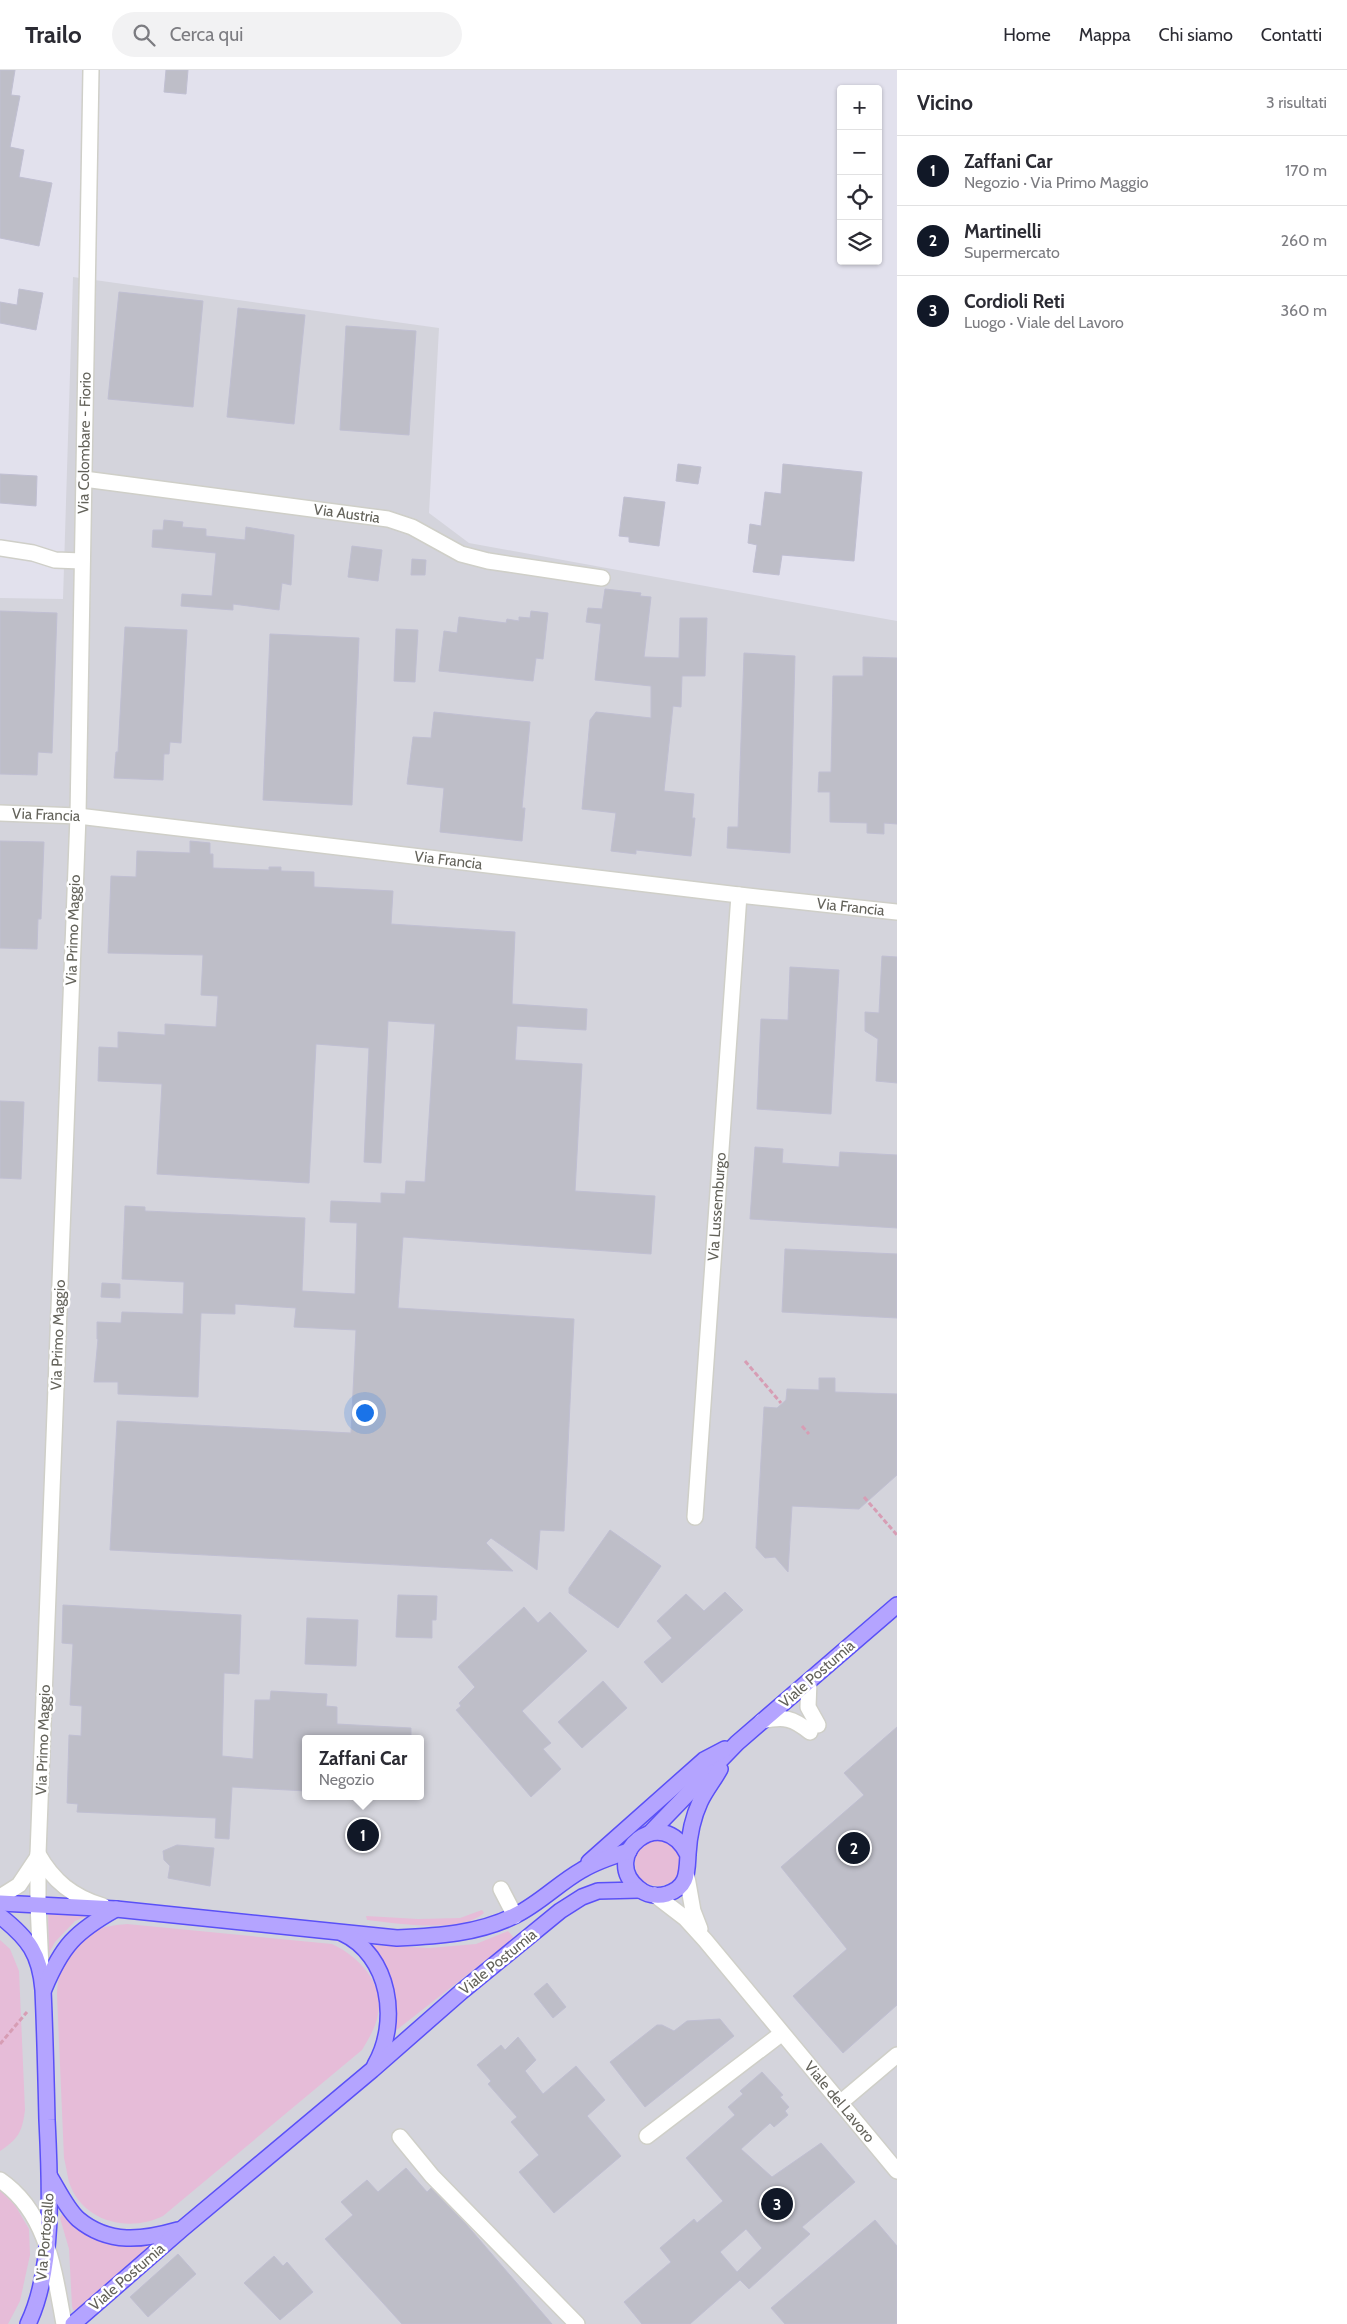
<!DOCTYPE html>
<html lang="it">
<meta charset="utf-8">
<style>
:root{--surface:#fff;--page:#f2f2f3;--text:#2b2b33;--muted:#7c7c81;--line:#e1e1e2;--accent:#111827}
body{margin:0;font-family:Cabin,sans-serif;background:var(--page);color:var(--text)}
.controls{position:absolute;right:15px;top:15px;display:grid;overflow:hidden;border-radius:5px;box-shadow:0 1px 4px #0004}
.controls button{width:45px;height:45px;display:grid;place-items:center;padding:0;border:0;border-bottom:1px solid var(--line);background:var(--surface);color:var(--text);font:25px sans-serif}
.you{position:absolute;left:364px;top:1342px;width:18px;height:18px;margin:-12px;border:4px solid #fff;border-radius:50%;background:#1a73e8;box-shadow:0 0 0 8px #1a73e833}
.badge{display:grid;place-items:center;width:32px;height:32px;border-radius:50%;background:var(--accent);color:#fff;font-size:16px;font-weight:700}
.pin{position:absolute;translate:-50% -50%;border:2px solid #fff;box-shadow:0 1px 5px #0006}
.popup{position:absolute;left:302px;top:1665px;width:122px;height:65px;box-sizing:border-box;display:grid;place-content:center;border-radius:5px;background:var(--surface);filter:drop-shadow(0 1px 4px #0005);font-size:16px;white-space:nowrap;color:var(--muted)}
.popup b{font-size:19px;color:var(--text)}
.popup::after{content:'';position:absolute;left:50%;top:100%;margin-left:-10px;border:10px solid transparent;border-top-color:var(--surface)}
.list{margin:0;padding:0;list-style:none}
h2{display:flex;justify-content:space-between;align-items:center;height:65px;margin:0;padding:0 20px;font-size:21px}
h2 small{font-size:16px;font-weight:400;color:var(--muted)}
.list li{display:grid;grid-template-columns:32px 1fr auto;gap:15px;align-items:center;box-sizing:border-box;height:70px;padding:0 20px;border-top:1px solid var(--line)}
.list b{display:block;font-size:19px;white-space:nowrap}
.list p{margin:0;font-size:16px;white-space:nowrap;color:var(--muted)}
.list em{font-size:16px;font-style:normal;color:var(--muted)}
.icon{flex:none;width:28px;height:28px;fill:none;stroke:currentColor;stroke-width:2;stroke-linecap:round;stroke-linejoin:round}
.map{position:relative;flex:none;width:897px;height:2254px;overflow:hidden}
header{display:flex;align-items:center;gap:30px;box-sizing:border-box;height:70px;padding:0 25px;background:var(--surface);border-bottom:1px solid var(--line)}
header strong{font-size:24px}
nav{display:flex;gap:28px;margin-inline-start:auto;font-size:18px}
.search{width:350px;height:45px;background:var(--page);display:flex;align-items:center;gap:12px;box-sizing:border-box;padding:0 18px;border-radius:28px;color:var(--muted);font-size:19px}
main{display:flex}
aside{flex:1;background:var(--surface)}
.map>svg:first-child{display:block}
</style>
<header>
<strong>Trailo</strong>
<div class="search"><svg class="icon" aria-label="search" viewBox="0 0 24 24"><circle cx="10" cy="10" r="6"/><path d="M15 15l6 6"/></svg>Cerca qui</div>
<nav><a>Home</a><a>Mappa</a><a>Chi siamo</a><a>Contatti</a></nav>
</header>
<main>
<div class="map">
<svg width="897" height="2254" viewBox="0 0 897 2254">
<rect width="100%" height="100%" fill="#e2e1ed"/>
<path fill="#d4d4dc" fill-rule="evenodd" d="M73 207 439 258 429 443 469 473 897 551V2254H0V528L63 529ZM306 1669H420V1726H306Z"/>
<g fill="#e6bcd8">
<circle cx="658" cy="1793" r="23"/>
<path d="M48 1840 90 1845 75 1851 55 1872 49 1883Z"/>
<path d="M482 1840 484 1843C461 1864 395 1853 367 1850L366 1846 418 1849 460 1848Z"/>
<path d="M127 1854 332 1874C358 1886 384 1912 378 1944 376 1957 369 1968 362 1980L163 2146C129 2163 82 2152 69 2112 67 2104 66 2096 64 2088L57 1925C57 1900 70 1875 93 1862 102 1856 116 1855 127 1854Z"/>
<path d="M508 1861 514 1868 394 1962C400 1924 393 1905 370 1875L429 1878 476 1874Z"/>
<path d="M0 1870 10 1879 19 1901 25 2040C22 2062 19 2068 0 2081Z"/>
<path d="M0 2119 15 2135 29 2159 30 2185 20 2231 8 2254H0Z"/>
<path d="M63 2142 148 2174 147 2178 76 2240H73L72 2236 69 2179 60 2148Z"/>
</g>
<g fill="#bebec8" stroke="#c0bfd2" fill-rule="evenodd">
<path d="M0 0H15L11 25 20 26 10 77 24 80 19 107 52 113 39 176 0 168Z"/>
<path d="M166 0H188L186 24 164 22Z"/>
<path d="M19 219 43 223 36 260 0 253V232L17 235Z"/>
<path d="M119 222 203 231 193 337 108 329Z"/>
<path d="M238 238 305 245 294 354 227 347Z"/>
<path d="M346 256 416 261 409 365 340 360Z"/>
<path d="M678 394 701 397 698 414 676 411Z"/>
<path d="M783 394 862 402 854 491 782 485 779 505 753 502 757 475 748 473 750 454 761 456 765 422 781 424Z"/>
<path d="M0 404 37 406 36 436 0 433Z"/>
<path d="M624 427 665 432 659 476 629 472V467L619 466Z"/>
<path d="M164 450 183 452 182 457 206 459V466L245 470 246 457 294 465 291 515 282 513 279 540 233 534V540L181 536 182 524 212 526 216 483 152 477 153 460H163Z"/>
<path d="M352 476 382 480 378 511 348 507Z"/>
<path d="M412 489 426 490 425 505H411Z"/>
<path d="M605 519 641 523 640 526 651 527 644 587 679 588 680 548H707L705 606H682L681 637 673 636 664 721 694 724 692 748H695L691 786 636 780V784L611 781 616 743 582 739 590 650 596 642 651 648V616L595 610 601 554 586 552 588 538 602 539Z"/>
<path d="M0 541 57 543 52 683 38 682 37 705 0 704Z"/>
<path d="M531 541 548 543 543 589 536 588 533 611 439 601 444 561 457 563 459 547 506 553 507 549 519 551V547L530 548Z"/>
<path d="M125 557 187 560 181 673 170 672 169 684H164L163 710 114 708 116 682H118Z"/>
<path d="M396 559 418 560 415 612 394 611Z"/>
<path d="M270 564 359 568 352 735 263 730Z"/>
<path d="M744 583 795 586 790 783 727 778 728 757H738Z"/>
<path d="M863 587 897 588V754L884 753V764L867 763V753L830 752V722H818L819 702H831L833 606H863Z"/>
<path d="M434 642 530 652 522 738H525L522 771 440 762 444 718 407 714 413 667 431 668Z"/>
<path d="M0 771 44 772 41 849H38L37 879 0 878Z"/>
<path d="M190 771 210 773V784H213V798L269 800V797H281V801L314 802V817L393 821 391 854 515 862 512 934 587 939 586 960 517 956 515 990 582 994 575 1121 655 1126 651 1184 403 1167 398 1238 574 1249 564 1461 540 1460 537 1500 491 1468 486 1473 513 1501 110 1480 117 1351 351 1363 356 1260 294 1257 296 1238 235 1234V1244L201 1243 198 1327 118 1324V1312H94L98 1269H97V1252L121 1253 122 1242 183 1244 184 1212 122 1209 125 1136 145 1137V1141L305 1148 302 1221 355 1224 357 1153 330 1152 331 1131 381 1133V1123L405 1124 406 1111 425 1112 435 954 388 951 381 1093 364 1092 369 978 316 974 309 1113 157 1104 162 1014 98 1011 99 977 118 978V962L165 965V954L216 957 218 926 201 925 203 885 108 883 111 806 136 807 137 781 190 783Z"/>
<path d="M882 886 897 887V1013L876 1011 878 969 865 961V942L879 943Z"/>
<path d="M790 897 839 900 831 1044 757 1039 761 949 788 950Z"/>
<path d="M0 1031 24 1032 21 1109 0 1108Z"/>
<path d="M755 1077 783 1079 782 1093 839 1097 840 1082 897 1085V1158L750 1149Z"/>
<path d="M785 1179 897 1184V1248L782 1242Z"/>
<path d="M102 1213 120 1214V1228L101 1227Z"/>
<path d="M819 1308H835V1322L897 1324V1405L859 1439 792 1436 788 1502 775 1487 765 1488 756 1478 764 1337 777 1338 786 1330 787 1319 819 1320Z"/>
<path d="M610 1460 661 1496 618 1558 569 1523V1518Z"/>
<path d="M725 1522 743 1540 662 1613 644 1592 672 1568 657 1551 686 1524 704 1541Z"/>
<path d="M398 1525 437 1526 436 1550H432V1568L396 1567Z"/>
<path d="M63 1535 241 1545 239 1604 224 1603 222 1686 253 1689 255 1630H270L271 1621 327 1624 326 1636 337 1637V1654L411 1658V1669H306V1721L232 1717 229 1769 215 1768 216 1748 77 1742 78 1734 67 1733 69 1665 81 1666 82 1636 70 1635 73 1574 62 1573Z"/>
<path d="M524 1537 538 1553 550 1542 587 1581 522 1641 551 1673 543 1679 561 1699 531 1727 456 1640 461 1636 459 1633 475 1617 458 1597Z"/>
<path d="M307 1548 358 1550 356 1596 305 1594Z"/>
<path d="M603 1611 627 1638 582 1678 558 1652Z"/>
<path d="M897 1657V1935L843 1983 793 1926 847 1879 781 1797 864 1725 844 1703Z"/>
<path d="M177 1775 214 1778 210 1816 168 1808 170 1796 164 1790 163 1781Z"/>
<path d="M547 1913 566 1937 553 1948 534 1924Z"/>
<path d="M720 1949 734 1966 645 2037 610 1992 657 1955H662L674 1961 687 1951Z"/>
<path d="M518 1967 536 1990 525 2001 543 2024 576 1996 605 2030 587 2046 621 2086 554 2143 519 2102 539 2085 511 2052 517 2047 488 2014 491 2011 477 1995 501 1975 505 1980Z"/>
<path d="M762 2002 783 2025 780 2027 789 2037 785 2041 788 2045 774 2057 770 2053 741 2079 772 2107 821 2073 855 2112 802 2157 810 2164 749 2219 740 2210 690 2254H642L624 2232 671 2192 660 2178 694 2149 697 2153 723 2131 686 2088 735 2045 728 2037 743 2024 740 2021ZM746 2159 762 2178 737 2202 720 2182Z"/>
<path d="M406 2098 427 2122 431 2118 466 2154 552 2254H402L325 2169 353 2145 341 2132 367 2110 378 2122Z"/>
<path d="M875 2150 897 2176V2254H785L771 2238Z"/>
<path d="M178 2184 196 2204 148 2247 130 2227Z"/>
<path d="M274 2186 283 2196 287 2192 313 2222 280 2250 244 2213Z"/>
</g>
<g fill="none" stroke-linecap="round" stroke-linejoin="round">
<defs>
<g id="minor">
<path id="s1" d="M84 409 388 449 412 457 461 484 488 491 602 508"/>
<path d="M0 478 33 483 55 490 82 491"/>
<path id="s2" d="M0 743 78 746 739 825 897 842"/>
<path id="s3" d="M695 1447 739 825"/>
<path d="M809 1611 808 1637 818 1655"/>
<path d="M762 1651C784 1646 793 1648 810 1662"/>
<path d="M38 1784C53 1811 73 1827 103 1836"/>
<path d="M687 1807 693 1841 700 1859"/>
<path d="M501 1819 515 1846"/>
<path id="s4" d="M655 1825 685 1848 705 1870 897 2101"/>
<path d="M0 1827 19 1815 37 1788"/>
<path id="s5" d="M41 1898 38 1834V1784L78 746 91 0"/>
<path d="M840 2033 897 1985"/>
<path d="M647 2066 781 1964"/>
<path d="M400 2067 432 2106 577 2254"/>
<path d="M0 2110C48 2143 54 2201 64 2254"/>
</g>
<g id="major">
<path d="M650 1763 737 1673 897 1535"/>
<path d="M688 1785C662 1731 599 1786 638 1818 646 1825 657 1827 667 1824 688 1817 687 1803 688 1784 689 1768 693 1747 700 1732 705 1721 714 1710 720 1699"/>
<path d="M589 1792 704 1690 725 1679"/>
<path d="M0 1833 116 1839 397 1868C438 1866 478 1864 516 1845 540 1833 559 1813 582 1800 597 1791 613 1786 629 1781"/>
<path d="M0 1846C29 1869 40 1884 43 1920 45 1964 46 2007 47 2050 50 2111 55 2198 28 2254"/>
<path d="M342 1863C390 1885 400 1952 375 1995"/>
<path d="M44 1919C62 1876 75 1862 116 1839"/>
<path d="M50 2107C58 2120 67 2139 78 2149 109 2175 143 2170 178 2160"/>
<path d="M73 2254 182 2159 372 2000 461 1922 560 1841 582 1827 598 1821 640 1820"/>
</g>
</defs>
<use href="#minor" stroke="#cfcfc8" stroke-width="18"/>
<use href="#major" stroke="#5a50f7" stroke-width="18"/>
<g stroke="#d79db4" stroke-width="3" stroke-dasharray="5 2.5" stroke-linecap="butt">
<path d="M745 1291 781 1333"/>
<path d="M802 1356 809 1364"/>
<path d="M864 1427 897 1465"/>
<path d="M0 1974 27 1942"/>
</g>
<use href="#minor" stroke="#fff" stroke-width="15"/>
<use href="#major" stroke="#b4a4ff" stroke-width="15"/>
</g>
<g text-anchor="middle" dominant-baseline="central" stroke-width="5" stroke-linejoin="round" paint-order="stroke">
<g font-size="15" fill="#63625a" stroke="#fff">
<text stroke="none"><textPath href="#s5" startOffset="1526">Via Colombare - Fiorio</textPath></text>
<text stroke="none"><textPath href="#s1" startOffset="265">Via Austria</textPath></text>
<text stroke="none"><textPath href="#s2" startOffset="46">Via Francia</textPath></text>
<text stroke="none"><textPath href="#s2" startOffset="451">Via Francia</textPath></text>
<text stroke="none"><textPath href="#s2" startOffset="856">Via Francia</textPath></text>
<text transform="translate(73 860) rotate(-88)">Via Primo Maggio</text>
<text stroke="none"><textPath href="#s3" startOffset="311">Via Lussemburgo</textPath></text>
<text transform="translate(58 1265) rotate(-88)">Via Primo Maggio</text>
<text transform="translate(817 1604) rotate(-41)">Viale Postumia</text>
<text transform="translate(43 1670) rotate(-88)">Via Primo Maggio</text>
<text transform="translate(498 1892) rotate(-39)">Viale Postumia</text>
<text stroke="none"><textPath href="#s4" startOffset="278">Viale del Lavoro</textPath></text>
<text transform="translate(45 2167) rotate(-85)">Via Portogallo</text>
<text transform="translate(127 2207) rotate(-41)">Viale Postumia</text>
</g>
</g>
</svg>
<div class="controls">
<button>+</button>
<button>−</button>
<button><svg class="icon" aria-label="locate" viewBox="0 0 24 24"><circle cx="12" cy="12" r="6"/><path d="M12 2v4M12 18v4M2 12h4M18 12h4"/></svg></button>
<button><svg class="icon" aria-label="layers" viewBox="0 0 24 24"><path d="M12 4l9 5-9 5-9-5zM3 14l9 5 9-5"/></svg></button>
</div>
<div class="you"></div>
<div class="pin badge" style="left:363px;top:1765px">1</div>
<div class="popup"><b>Zaffani Car</b>Negozio</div>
<div class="pin badge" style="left:854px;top:1778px">2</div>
<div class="pin badge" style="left:777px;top:2134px">3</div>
</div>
<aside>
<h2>Vicino<small>3 risultati</small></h2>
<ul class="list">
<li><span class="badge">1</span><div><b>Zaffani Car</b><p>Negozio · Via Primo Maggio</p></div><em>170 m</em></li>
<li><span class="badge">2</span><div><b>Martinelli</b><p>Supermercato</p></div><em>260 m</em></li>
<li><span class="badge">3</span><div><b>Cordioli Reti</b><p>Luogo · Viale del Lavoro</p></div><em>360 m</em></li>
</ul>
</aside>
</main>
